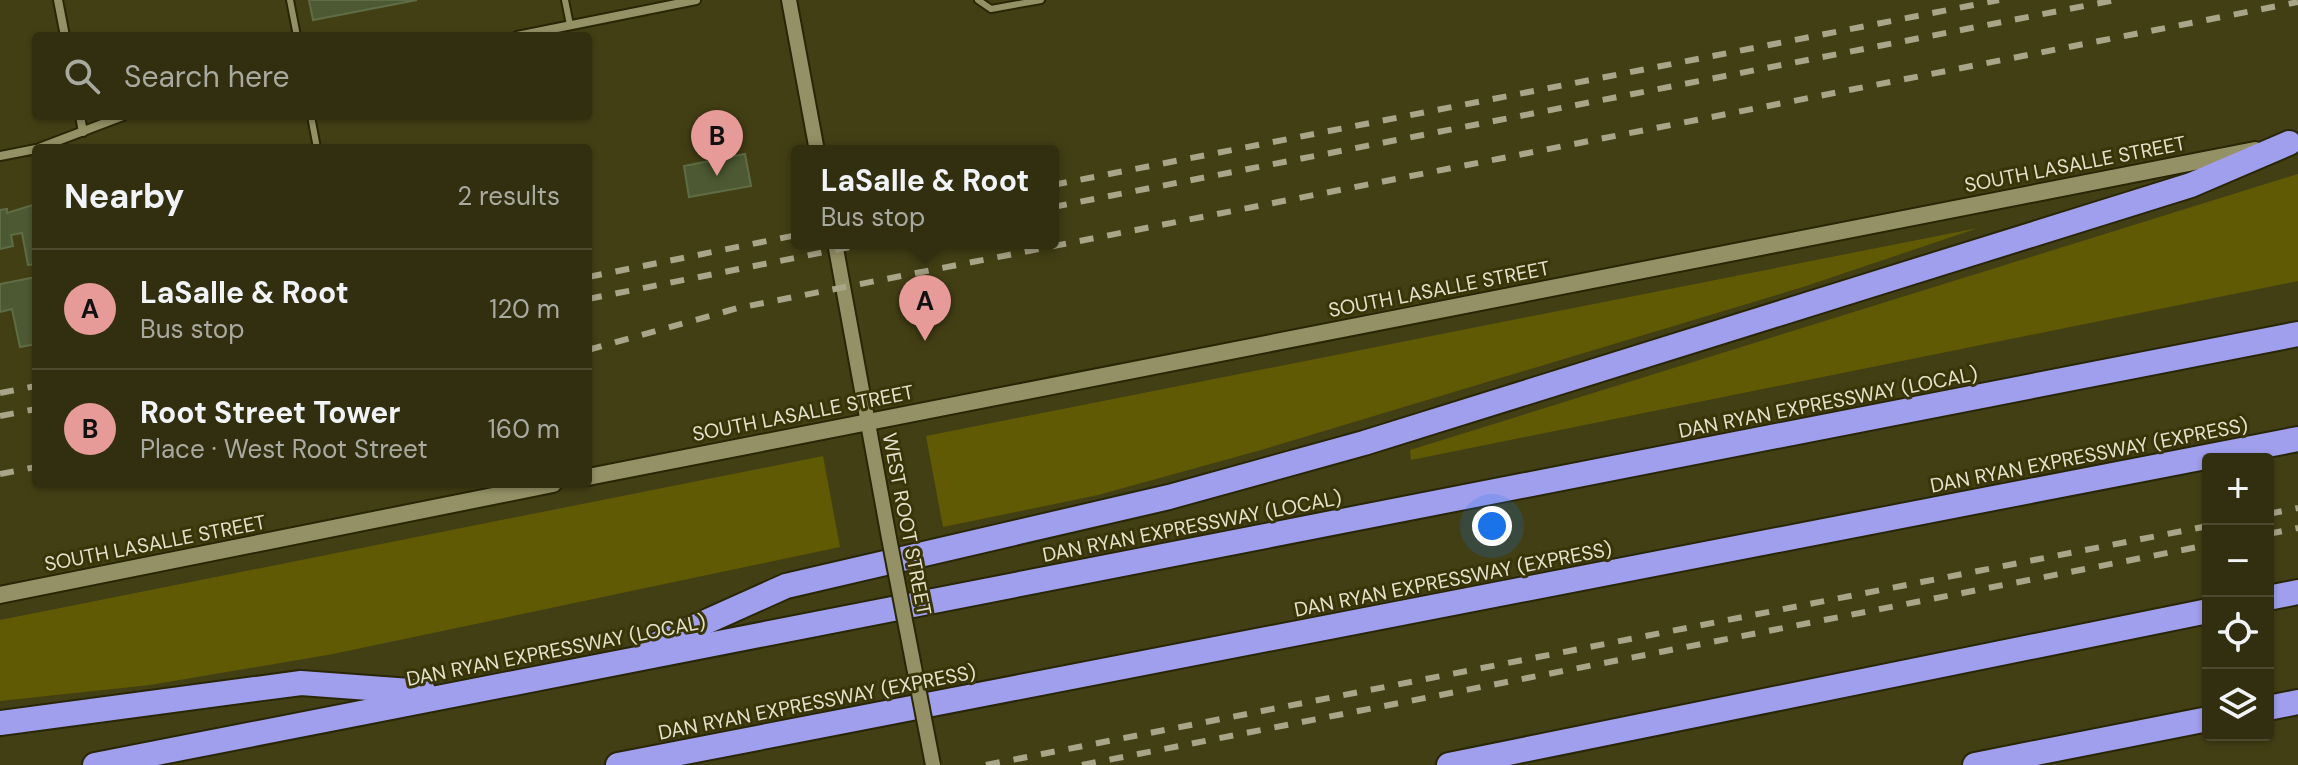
<!DOCTYPE html>
<meta charset="utf-8">
<style>
:root{--surface:#322f10;--page:#3d3b1e;--text:#f1f3f6;--muted:#a8a99f;--line:#4d4a30;--accent:#e69b98}
body{margin:0;font-family:"DM Sans",sans-serif;background:var(--page);color:var(--text)}
.controls{position:absolute;right:24px;bottom:24px;display:grid;overflow:hidden;border-radius:8px;box-shadow:0 2px 6px #0004}
.controls button{width:72px;height:72px;display:grid;place-items:center;padding:0;border:0;border-bottom:2px solid var(--line);background:var(--surface);color:var(--text);font:40px sans-serif}
.you{position:absolute;left:1492px;top:526px;width:28px;height:28px;margin:-20px;border:6px solid #fff;border-radius:50%;background:#1a73e8;box-shadow:0 0 0 12px #1a73e833}
.badge{display:grid;place-items:center;width:52px;height:52px;border-radius:50%;background:var(--accent);color:#111;font-size:26px;font-weight:700}
.pin{position:absolute;translate:-50% -66px;filter:drop-shadow(0 2px 4px #0008)}
.pin::after{content:'';position:absolute;top:42px;width:28px;height:24px;background:inherit;clip-path:polygon(0 0,100% 0,50% 100%)}
.popup{position:absolute;left:791px;top:145px;width:268px;height:104px;box-sizing:border-box;display:grid;place-content:center;border-radius:8px;background:var(--surface);filter:drop-shadow(0 2px 6px #0005);font-size:26px;white-space:nowrap;color:var(--muted)}
.popup b{font-size:30px;color:var(--text)}
.popup::after{content:'';position:absolute;left:50%;top:100%;margin-left:-16px;border:16px solid transparent;border-top-color:var(--surface)}
.list{margin:0;padding:0;list-style:none}
h2{display:flex;justify-content:space-between;align-items:center;height:104px;margin:0;padding:0 32px;font-size:34px}
h2 small{font-size:26px;font-weight:400;color:var(--muted)}
.list li{display:grid;grid-template-columns:52px 1fr auto;gap:24px;align-items:center;box-sizing:border-box;height:120px;padding:0 32px;border-top:2px solid var(--line)}
.list b{display:block;font-size:30px;white-space:nowrap}
.list p{margin:0;font-size:26px;white-space:nowrap;color:var(--muted)}
.list em{font-size:26px;font-style:normal;color:var(--muted)}
.icon{flex:none;width:44px;height:44px;fill:none;stroke:currentColor;stroke-width:2;stroke-linecap:round;stroke-linejoin:round}
.map{position:relative;flex:none;width:2298px;height:765px;overflow:hidden}
.search{position:absolute;background:var(--surface);box-shadow:0 2px 6px #0004;left:32px;top:32px;width:560px;height:88px;display:flex;align-items:center;gap:20px;box-sizing:border-box;padding:0 28px;border-radius:8px;color:var(--muted);font-size:30px}
.panel{position:absolute;background:var(--surface);box-shadow:0 2px 6px #0004;left:32px;top:144px;width:560px;height:344px;border-radius:8px}
.map>svg:first-child{display:block}
</style>
<div class="map">
<svg width="2298" height="765" viewBox="0 0 2298 765">
<rect width="100%" height="100%" fill="#433f15"/>
<g fill="#615a04">
<path d="M2298 174V281L1411 460 1410 450Z"/>
<path d="M1978 228 1803 287 1261 450 1098 495 943 527 926 436Z"/>
<path d="M823 456 840 547 333 654 150 685 0 701V620Z"/>
</g>
<g fill="#4c5932" stroke="#5f6d46" stroke-width="2">
<path d="M309 0H417L313 20Z"/>
<path d="M745 154 751 186 689 197 684 166Z"/>
<path d="M36 204V264L28 265 22 233 11 235 13 246 0 249V210L7 209V213Z"/>
<path d="M36 277V344L20 347 12 309 0 312V284Z"/>
</g>
<g fill="none" stroke-linecap="round" stroke-linejoin="round">
<defs>
<g id="service">
<path d="M290 0 297 36"/>
<path d="M565 0 570 25"/>
<path d="M978 0 991 9 1041 0"/>
<path d="M311 116 317 148"/>
</g>
<g id="minor">
<path d="M58 0 65 36"/>
<path d="M517 36 696 0"/>
<path d="M80 116 83 132"/>
<path d="M39 148 123 116"/>
<path d="M0 156 36 149"/>
</g>
<g id="tertiary">
<path d="M789 0 817 151"/>
<path d="M835 243 889 538"/>
</g>
<g id="secondary">
<path d="M588 477 2255 150"/>
<path d="M0 595 553 484"/>
</g>
<g id="motorway">
<path d="M2268 598 2298 592"/>
<path d="M650 647 786 586 1169 497 1364 443 2191 185 2289 143"/>
<path d="M2268 708 2298 702"/>
<path d="M0 723 301 683 424 692"/>
<path d="M95 765 2298 334"/>
<path d="M618 765 2298 439"/>
<path d="M1449 765 2208 611"/>
<path d="M1975 765 2208 719"/>
</g>
</defs>
<use href="#service" stroke="#292606" stroke-width="10"/>
<use href="#minor" stroke="#292606" stroke-width="12"/>
<use href="#tertiary" stroke="#292606" stroke-width="18"/>
<use href="#secondary" stroke="#292606" stroke-width="20"/>
<use href="#motorway" stroke="#292606" stroke-width="28"/>
<use href="#service" stroke="#959166" stroke-width="6"/>
<use href="#minor" stroke="#959166" stroke-width="8"/>
<use href="#tertiary" stroke="#959166" stroke-width="14"/>
<use href="#secondary" stroke="#959166" stroke-width="16"/>
<use href="#motorway" stroke="#a09fee" stroke-width="24"/>
<g stroke="#a8a588" stroke-width="6" stroke-dasharray="14 14" stroke-linecap="butt">
<path d="M1053 185 1999 0"/>
<path d="M1053 207 2115 0"/>
<path d="M588 277 797 235"/>
<path d="M588 299 870 243"/>
<path d="M588 350 738 308 2298 2"/>
<path d="M0 393 36 386"/>
<path d="M0 416 36 409"/>
<path d="M0 474 36 467"/>
<path d="M2268 514 2298 508"/>
<path d="M2268 534 2298 528"/>
<path d="M986 765 2208 526"/>
<path d="M1082 765 2208 545"/>
</g>
<defs>
<path id="tertiary-bridge" d="M889 538 933 765"/>
</defs>
<use href="#tertiary-bridge" stroke="#292606" stroke-width="18" stroke-linecap="butt"/>
<use href="#tertiary-bridge" stroke="#959166" stroke-width="14"/>
</g>
<g text-anchor="middle" dominant-baseline="central" stroke-width="6" stroke-linejoin="round" paint-order="stroke">
<g font-size="20" fill="#e4e2cc" stroke="#393509">
<text transform="translate(2075 164) rotate(-11)">SOUTH LASALLE STREET</text>
<text transform="translate(1439 289) rotate(-11)">SOUTH LASALLE STREET</text>
<text transform="translate(1828 402) rotate(-11)">DAN RYAN EXPRESSWAY (LOCAL)</text>
<text transform="translate(803 413) rotate(-11)">SOUTH LASALLE STREET</text>
<text transform="translate(2089 455) rotate(-11)">DAN RYAN EXPRESSWAY (EXPRESS)</text>
<text transform="translate(907 524) rotate(79)">WEST ROOT STREET</text>
<text transform="translate(1192 526) rotate(-11)">DAN RYAN EXPRESSWAY (LOCAL)</text>
<text transform="translate(155 543) rotate(-11)">SOUTH LASALLE STREET</text>
<text transform="translate(1453 579) rotate(-11)">DAN RYAN EXPRESSWAY (EXPRESS)</text>
<text transform="translate(556 650) rotate(-11)">DAN RYAN EXPRESSWAY (LOCAL)</text>
<text transform="translate(817 702) rotate(-11)">DAN RYAN EXPRESSWAY (EXPRESS)</text>
</g>
</g>
</svg>
<div class="controls">
<button>+</button>
<button>−</button>
<button><svg class="icon" aria-label="locate" viewBox="0 0 24 24"><circle cx="12" cy="12" r="6"/><path d="M12 2v4M12 18v4M2 12h4M18 12h4"/></svg></button>
<button><svg class="icon" aria-label="layers" viewBox="0 0 24 24"><path d="M12 4l9 5-9 5-9-5zM3 14l9 5 9-5"/></svg></button>
</div>
<div class="you"></div>
<div class="pin badge" style="left:925px;top:341px">A</div>
<div class="popup"><b>LaSalle &amp; Root</b>Bus stop</div>
<div class="pin badge" style="left:717px;top:176px">B</div>
<div class="search"><svg class="icon" aria-label="search" viewBox="0 0 24 24"><circle cx="10" cy="10" r="6"/><path d="M15 15l6 6"/></svg>Search here</div>
<section class="panel">
<h2>Nearby<small>2 results</small></h2>
<ul class="list">
<li><span class="badge">A</span><div><b>LaSalle &amp; Root</b><p>Bus stop</p></div><em>120 m</em></li>
<li><span class="badge">B</span><div><b>Root Street Tower</b><p>Place · West Root Street</p></div><em>160 m</em></li>
</ul>
</section>
</div>
